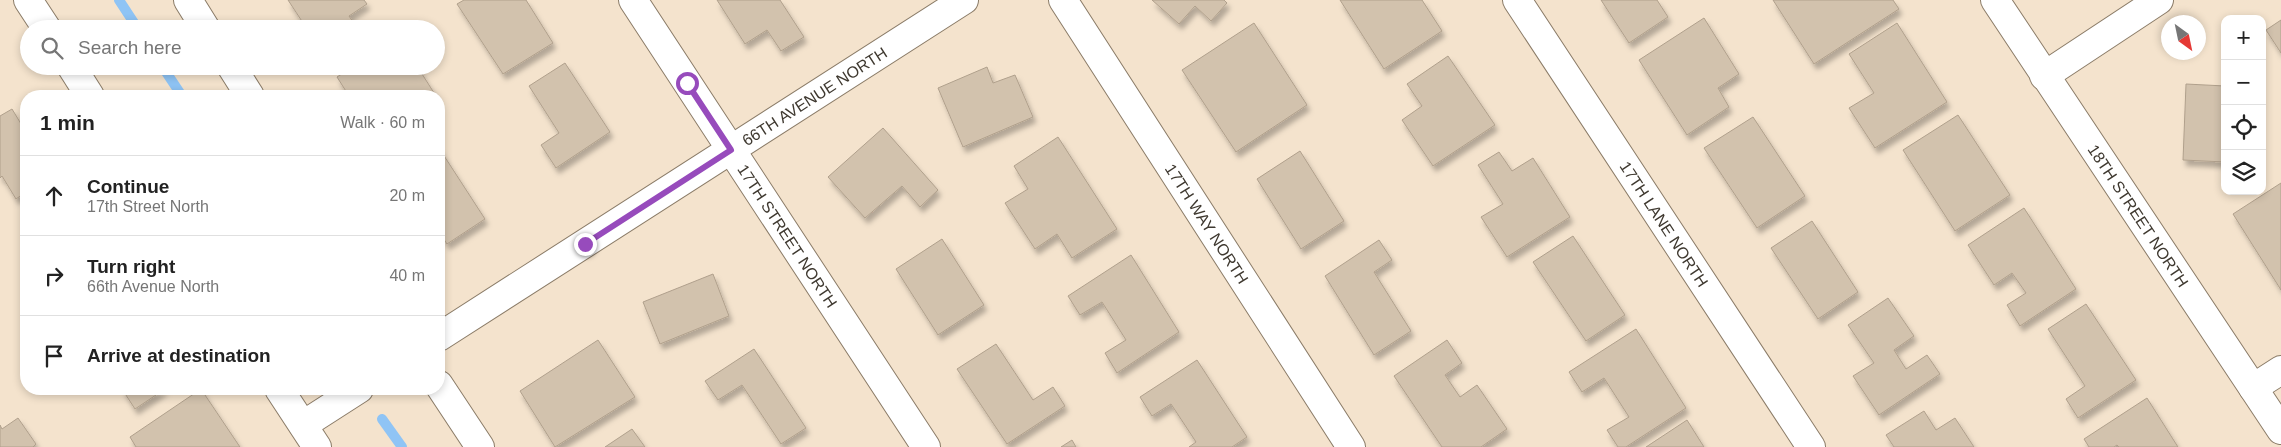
<!DOCTYPE html>
<meta charset="utf-8">
<style>
:root{--surface:#fff;--page:#f2f2f2;--text:#222;--muted:#767676;--line:#e0e0e0}
body{margin:0;font-family:Arial,sans-serif;background:var(--page);color:var(--text)}
.controls{position:absolute;right:15px;top:15px;display:grid;overflow:hidden;border-radius:10px;box-shadow:0 2px 8px #0003}
.controls button{width:45px;height:45px;display:grid;place-items:center;padding:0;border:0;border-bottom:1px solid var(--line);background:var(--surface);color:var(--text);font:25px sans-serif}
.compass{position:absolute;left:2161px;top:15px;width:45px;height:45px;border-radius:50%;background:var(--surface);box-shadow:0 2px 8px #0003;rotate:147deg}
.stop{position:absolute;width:15px;height:15px;margin:-11px;border:4px solid #974bbc;border-radius:50%;background:#fff}
.stop.end{background:#974bbc;border-color:#fff;box-shadow:0 1px 5px #0008}
.list{margin:0;padding:0;list-style:none}
h2{display:flex;justify-content:space-between;align-items:center;height:65px;margin:0;padding:0 20px;font-size:21px}
h2 small{font-size:16px;font-weight:400;color:var(--muted)}
.list li{display:grid;grid-template-columns:32px 1fr auto;gap:15px;align-items:center;box-sizing:border-box;height:80px;padding:0 20px;border-top:1px solid var(--line)}
.list b{display:block;font-size:19px;white-space:nowrap}
.list p{margin:0;font-size:16px;white-space:nowrap;color:var(--muted)}
.list em{font-size:16px;font-style:normal;color:var(--muted)}
.icon{flex:none;width:28px;height:28px;fill:none;stroke:currentColor;stroke-width:2;stroke-linecap:round;stroke-linejoin:round}
.map{position:relative;flex:none;width:2281px;height:447px;overflow:hidden}
.search{position:absolute;background:var(--surface);box-shadow:0 2px 8px #0003;left:20px;top:20px;width:425px;height:55px;display:flex;align-items:center;gap:12px;box-sizing:border-box;padding:0 18px;border-radius:28px;color:var(--muted);font-size:19px}
.panel{position:absolute;background:var(--surface);box-shadow:0 2px 8px #0003;left:20px;top:90px;width:425px;height:305px;border-radius:20px}
.map>svg:first-child{display:block}
</style>
<div class="map">
<svg width="2281" height="447" viewBox="0 0 2281 447">
<defs>
<filter id="shadow"><feDropShadow dx="3" dy="5.5" stdDeviation="2.5" flood-color="#0004"/></filter>
</defs>
<rect width="100%" height="100%" fill="#f4e3cd"/>
<g fill="none" stroke-linecap="round" stroke-linejoin="round">
<g stroke="#8fc4f5" stroke-width="10">
<path d="M119 0 138 29"/>
<path d="M162 66 182 96"/>
<path d="M382 419 402 447"/>
</g>
</g>
<g fill="#d2c2ad" stroke="#b0a08c" filter="url(#shadow)">
<path d="M288 0H364L367 4 349 16 358 29H307Z"/>
<path d="M464 0H526L553 43 503 74 457 4Z"/>
<path d="M717 0H780L804 37 781 51 767 30 745 44Z"/>
<path d="M1152 0H1224L1227 3 1211 21 1195 6 1179 24Z"/>
<path d="M1340 0H1422L1442 31 1384 69Z"/>
<path d="M1601 0H1657L1668 17 1629 43Z"/>
<path d="M1773 0H1893L1899 9 1814 64Z"/>
<path d="M1704 18 1739 74 1718 88 1729 107 1687 135 1639 60Z"/>
<path d="M2281 20V53L2266 30Z"/>
<path d="M1254 23 1307 105 1236 152 1182 70Z"/>
<path d="M1897 23 1947 102 1875 148 1849 108 1874 93 1849 54Z"/>
<path d="M1448 56 1495 125 1433 166 1402 120 1422 106 1407 84Z"/>
<path d="M565 63 610 132 556 168 541 145 559 133 529 86Z"/>
<path d="M354 66H417L436 96H349L337 77Z"/>
<path d="M987 67 993 83 1015 75 1033 117 963 147 938 88Z"/>
<path d="M2186 84 2225 86V162L2183 160Z"/>
<path d="M12 109 26 132V192L16 199 2 176 0 178V116Z"/>
<path d="M1958 115 2010 195 1955 231 1903 150Z"/>
<path d="M1753 117 1805 196 1757 228 1704 148Z"/>
<path d="M883 128 938 190 920 207 902 186 865 218 828 177Z"/>
<path d="M1058 137 1117 229 1072 258 1057 234 1035 249 1005 203 1028 189 1014 166Z"/>
<path d="M439 148 485 219 447 244 439 232Z"/>
<path d="M1300 151 1344 221 1301 249 1257 179Z"/>
<path d="M1499 152 1512 171 1533 158 1570 217 1507 257 1481 217 1503 204 1478 165Z"/>
<path d="M2281 183V290L2233 214Z"/>
<path d="M2024 208 2076 289 2020 326 2007 305 2026 293 2012 273 1994 285 1968 245Z"/>
<path d="M1812 221 1858 292 1818 319 1771 248Z"/>
<path d="M1573 236 1625 315 1586 341 1533 262Z"/>
<path d="M942 239 984 305 938 335 896 269Z"/>
<path d="M1379 240 1392 260 1374 272 1411 331 1374 355 1325 276Z"/>
<path d="M1131 255 1179 332 1117 373 1105 353 1126 340 1102 302 1080 315 1068 296Z"/>
<path d="M713 274 729 316 660 344 643 302Z"/>
<path d="M1888 298 1914 336 1894 350 1906 369 1927 355 1940 374 1879 415 1853 376 1874 363 1848 325Z"/>
<path d="M2086 304 2136 380 2078 418 2066 399 2085 386 2048 329Z"/>
<path d="M1636 329 1686 408 1626 447H1618L1607 430 1629 417 1604 378 1582 392 1569 372Z"/>
<path d="M598 340 635 397 555 447 520 391Z"/>
<path d="M1447 340 1462 363 1445 375 1460 397 1477 385 1507 429 1481 447H1442L1394 376Z"/>
<path d="M996 344 1033 400 1053 387 1065 406 1007 444 957 369Z"/>
<path d="M754 349 806 428 781 444 742 385 718 400 705 381Z"/>
<path d="M1197 360 1247 437 1232 447H1189L1196 442 1171 404 1152 416 1140 397Z"/>
<path d="M122 389H165L135 409Z"/>
<path d="M201 389 240 447H136L130 437Z"/>
<path d="M2147 398 2178 447H2119L2117 445 2114 447H2089L2084 439Z"/>
<path d="M1924 411 1936 430 1955 418 1974 447H1894L1886 435Z"/>
<path d="M18 418 36 444 33 447H0V425L2 429Z"/>
<path d="M1687 420 1704 447H1646Z"/>
<path d="M632 429 645 447H605Z"/>
<path d="M1072 440 1076 447H1061Z"/>
</g>
<g fill="none" stroke-linecap="round" stroke-linejoin="round">
<defs>
<g id="minor">
<path id="s1" d="M633 0 926 447"/>
<path id="s2" d="M1063 0 1351 447"/>
<path id="s3" d="M1517 0 1811 447"/>
<path id="s4" d="M1995 0 2281 430"/>
<path d="M2044 76 2159 0"/>
<path id="s5" d="M439 337 964 0"/>
<path d="M2253 388 2281 370"/>
<path d="M303 425 359 389"/>
</g>
<g id="tertiary">
<path d="M28 0 47 29"/>
<path d="M188 0 206 29"/>
<path d="M71 66 90 96"/>
<path d="M231 66 250 96"/>
<path d="M439 385 480 447"/>
<path d="M279 389 317 447"/>
</g>
</defs>
<use href="#minor" stroke="#8b7c68" stroke-width="30"/>
<use href="#tertiary" stroke="#8b7c68" stroke-width="30"/>
<use href="#minor" stroke="#fff" stroke-width="28"/>
<use href="#tertiary" stroke="#fff" stroke-width="28"/>
</g>
<g fill="none" stroke-linecap="round" stroke-linejoin="round">
<path stroke="#974bbc" stroke-width="6" d="M585 244 731 150 687 83"/>
</g>
<g text-anchor="middle" dominant-baseline="central" stroke-width="4.5" stroke-linejoin="round" paint-order="stroke">
<g font-size="16" fill="#3f3930" stroke="#f4e3cd">
<text stroke="none"><textPath href="#s5" startOffset="446">66TH AVENUE NORTH</textPath></text>
<text stroke="none"><textPath href="#s4" startOffset="259">18TH STREET NORTH</textPath></text>
<text stroke="none"><textPath href="#s2" startOffset="266">17TH WAY NORTH</textPath></text>
<text stroke="none"><textPath href="#s3" startOffset="268">17TH LANE NORTH</textPath></text>
<text stroke="none"><textPath href="#s1" startOffset="282">17TH STREET NORTH</textPath></text>
</g>
</g>
</svg>
<div class="controls">
<button>+</button>
<button>−</button>
<button><svg class="icon" aria-label="locate" viewBox="0 0 24 24"><circle cx="12" cy="12" r="6"/><path d="M12 2v4M12 18v4M2 12h4M18 12h4"/></svg></button>
<button><svg class="icon" aria-label="layers" viewBox="0 0 24 24"><path d="M12 4l9 5-9 5-9-5zM3 14l9 5 9-5"/></svg></button>
</div>
<svg class="compass" viewBox="-18 -18 36 36"><path d="M0-13l5 13h-10z" fill="#e53935"/><path d="M0 13l5-13h-10z" fill="#767676"/></svg>
<div class="stop" style="left:687px;top:83px"></div>
<div class="stop end" style="left:585px;top:244px"></div>
<div class="search"><svg class="icon" aria-label="search" viewBox="0 0 24 24"><circle cx="10" cy="10" r="6"/><path d="M15 15l6 6"/></svg>Search here</div>
<section class="panel">
<h2>1 min<small>Walk · 60 m</small></h2>
<ul class="list">
<li><svg class="icon" aria-label="ahead" viewBox="0 0 24 24"><path d="M12 20V5M6 11l6-6 6 6"/></svg><div><b>Continue</b><p>17th Street North</p></div><em>20 m</em></li>
<li><svg class="icon" aria-label="right" viewBox="0 0 24 24"><path d="M7 20v-9h11M14 6l5 5-5 5"/></svg><div><b>Turn right</b><p>66th Avenue North</p></div><em>40 m</em></li>
<li><svg class="icon" aria-label="arrive" viewBox="0 0 24 24"><path d="M6 21V4h12l-3 4 3 4H6"/></svg><div><b>Arrive at destination</b></div></li>
</ul>
</section>
</div>
